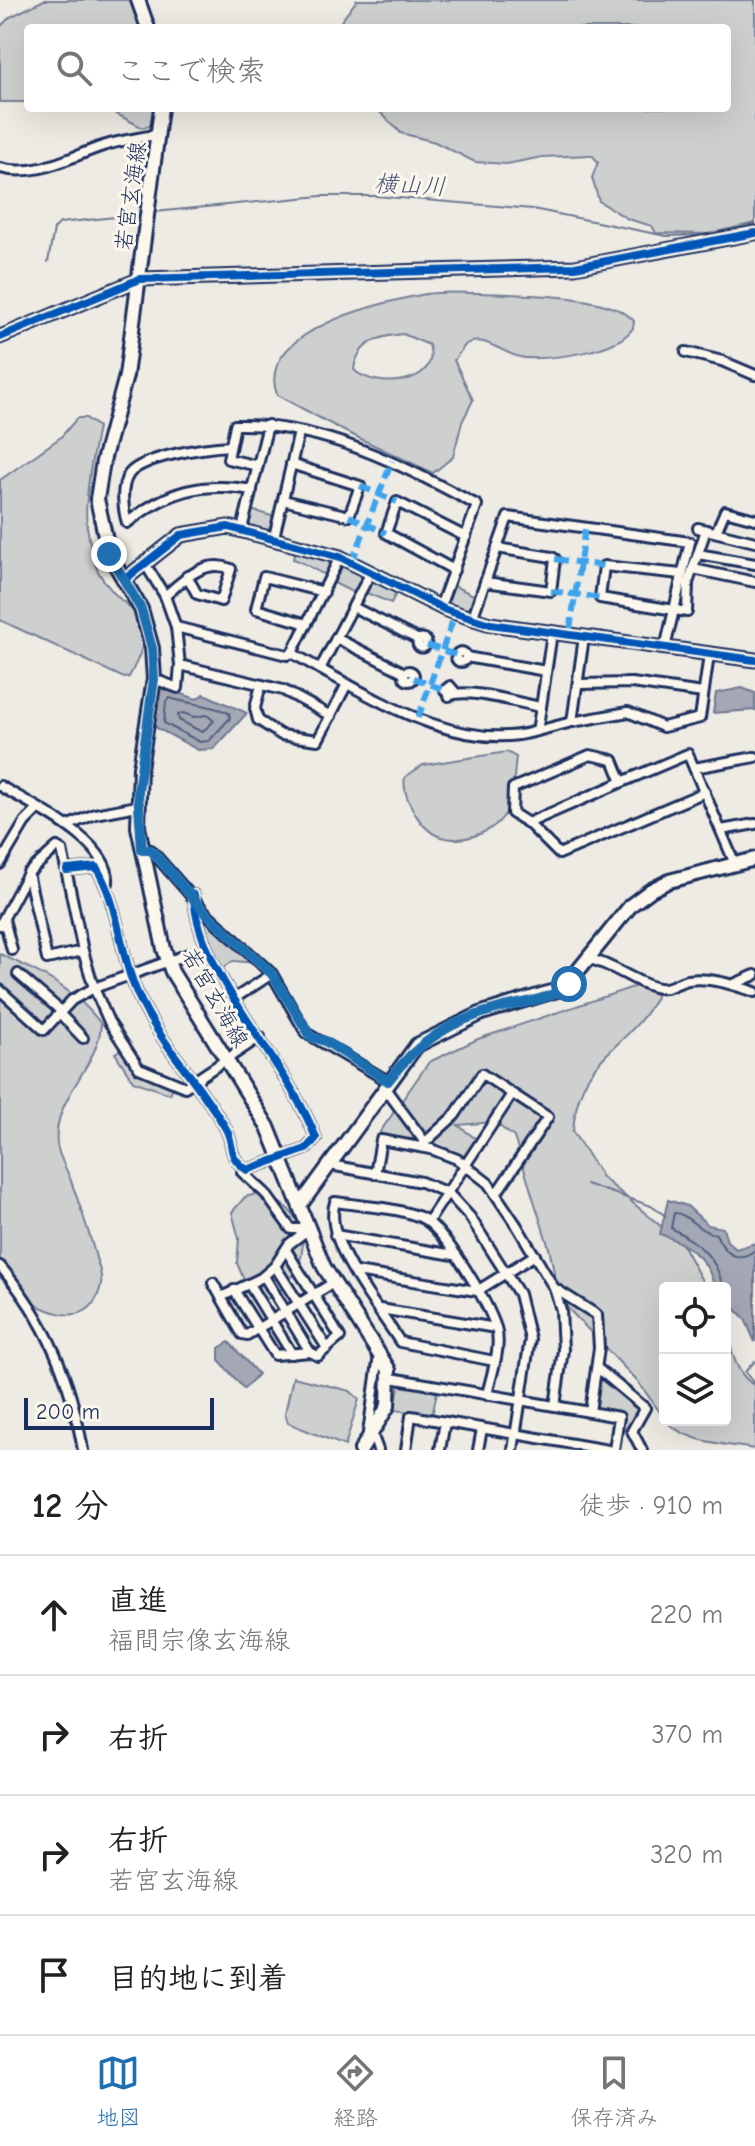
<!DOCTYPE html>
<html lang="ja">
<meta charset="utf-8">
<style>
:root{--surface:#fff;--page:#f6f6f6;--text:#222;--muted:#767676;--line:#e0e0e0;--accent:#1f6fb2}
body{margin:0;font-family:"Comic Neue","Klee One",sans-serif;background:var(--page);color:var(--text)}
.controls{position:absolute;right:24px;bottom:24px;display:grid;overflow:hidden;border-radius:8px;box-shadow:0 8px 32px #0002}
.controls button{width:72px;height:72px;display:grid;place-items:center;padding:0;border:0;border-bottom:2px solid var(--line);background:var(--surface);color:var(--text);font:40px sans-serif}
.scale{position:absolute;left:24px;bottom:20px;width:190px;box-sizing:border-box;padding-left:8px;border:4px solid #1b2f5e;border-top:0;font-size:22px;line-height:28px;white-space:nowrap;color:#1b2f5e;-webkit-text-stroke:6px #fbf7ec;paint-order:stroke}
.stop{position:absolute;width:24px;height:24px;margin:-18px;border:6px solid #1f6fb2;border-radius:50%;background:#fff}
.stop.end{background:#1f6fb2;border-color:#fff;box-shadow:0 2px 8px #0008}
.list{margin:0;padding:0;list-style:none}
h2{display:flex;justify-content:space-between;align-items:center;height:104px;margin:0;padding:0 32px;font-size:34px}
h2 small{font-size:26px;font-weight:400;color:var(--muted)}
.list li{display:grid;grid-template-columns:52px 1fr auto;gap:24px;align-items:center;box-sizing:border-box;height:120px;padding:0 32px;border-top:2px solid var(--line)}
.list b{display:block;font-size:30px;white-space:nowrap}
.list p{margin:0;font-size:26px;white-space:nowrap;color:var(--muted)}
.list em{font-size:26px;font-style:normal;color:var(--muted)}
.icon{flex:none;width:44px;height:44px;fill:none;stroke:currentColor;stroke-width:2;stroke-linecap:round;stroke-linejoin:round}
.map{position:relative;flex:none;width:755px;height:1450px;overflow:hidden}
.search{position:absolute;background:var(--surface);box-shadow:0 8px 32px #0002;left:24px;right:24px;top:24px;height:88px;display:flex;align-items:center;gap:20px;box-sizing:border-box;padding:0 28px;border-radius:8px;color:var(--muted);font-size:30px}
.sheet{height:584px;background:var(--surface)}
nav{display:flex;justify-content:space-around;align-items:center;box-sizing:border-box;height:112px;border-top:2px solid var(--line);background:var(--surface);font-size:22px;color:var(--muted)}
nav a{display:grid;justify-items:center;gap:4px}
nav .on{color:var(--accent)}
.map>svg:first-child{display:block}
</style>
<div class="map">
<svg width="755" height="1450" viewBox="0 0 755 1450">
<rect width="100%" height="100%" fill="#eeebe4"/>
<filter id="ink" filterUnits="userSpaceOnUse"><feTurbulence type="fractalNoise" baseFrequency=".0125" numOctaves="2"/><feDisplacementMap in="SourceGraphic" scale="16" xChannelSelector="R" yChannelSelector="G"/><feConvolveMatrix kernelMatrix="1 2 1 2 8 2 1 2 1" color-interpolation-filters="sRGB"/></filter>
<g filter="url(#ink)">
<g fill="#cecfcf" stroke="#747f96" stroke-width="2" fill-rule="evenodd">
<path d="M44 0H135L145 28H28V102H0V27L10 17Z"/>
<path d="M357 0H755V223L708 234 656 233 652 226 628 219 599 201 592 178 598 162 592 155 542 157 507 164 475 162 435 142 401 133 376 108H727V28H336Z"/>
<path d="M105 108H157L155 124 143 128Z"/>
<path d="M482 293C518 295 611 293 634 321L633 328C618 352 553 359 525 358 506 357 484 333 466 344L454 360 473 400 462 422 453 457 433 473 344 431 277 395C254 330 383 302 426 294 444 291 464 293 482 293ZM403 334 429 345C442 385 375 390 354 370 357 343 379 336 403 334Z"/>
<path d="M77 418H86L98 427C93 455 82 505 88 532 90 544 93 562 99 573 126 620 167 607 129 677L124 678 0 620V480L61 437Z"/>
<path d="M251 510 275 517 272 530 249 528 246 525Z"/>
<path d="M296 546 333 559 328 576C314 571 307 563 293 559Z"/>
<path d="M343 562 366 576 356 594 332 582Z"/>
<path d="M371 578 398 590 391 603 364 592Z"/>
<path d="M454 586 476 596 470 611 447 603Z"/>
<path d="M507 752 516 757C514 772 514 792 509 806 500 831 465 844 441 837 421 831 401 796 405 777L423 765Z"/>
<path d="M204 915 258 963 233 961 219 971 201 920Z"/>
<path d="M0 954C39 972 75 988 101 1024 99 1067 52 1098 57 1144 58 1155 66 1168 70 1178 79 1203 88 1228 95 1254 97 1263 103 1274 101 1284 90 1343 23 1303 0 1277Z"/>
<path d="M645 983 654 988 656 997C627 1052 578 1053 573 1132L602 1177 682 1244 706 1288H665V1419L638 1382 560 1300 549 1248 514 1137 494 1122 458 1125 477 1140 465 1158 427 1143 446 1127 399 1143 381 1136 380 1132 429 1062 478 1039Z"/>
<path d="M122 1049 136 1071 173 1087 170 1094 133 1081 115 1053Z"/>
<path d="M256 1194C322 1206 314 1284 257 1303L252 1299 237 1263 239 1239 232 1212 245 1197Z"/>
<path d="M725 1327C732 1349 734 1373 755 1386V1449C726 1444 686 1443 665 1420H725Z"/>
<path d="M600 1374 641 1408 619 1438 623 1414 594 1409Z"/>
<path d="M293 1377 350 1391 359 1399 345 1446 288 1423 285 1413Z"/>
<path d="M399 1385 437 1392 432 1416 395 1410Z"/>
</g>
<g fill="#a3a8b4" stroke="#6d7892" stroke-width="2">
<path d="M160 686 196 699 204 694 247 713 214 749 198 750 155 727Z"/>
<path d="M742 688 755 693V710L713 713 716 693Z"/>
<path d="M668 1200 687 1206 708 1225 723 1228 727 1241 736 1249 755 1243V1342L745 1319 731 1304 725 1306V1288H714C710 1259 686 1243 660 1234Z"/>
<path d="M229 1342 258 1374 244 1389 219 1360V1348Z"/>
</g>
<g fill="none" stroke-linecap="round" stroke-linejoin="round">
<g stroke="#515f80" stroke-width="2">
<path d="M170 698C191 705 209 704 229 713L230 718 209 741 200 742 164 723 166 701Z"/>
<path d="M183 713 194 717 207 715 214 721 202 732 179 720 178 715Z"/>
<path d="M722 1288C720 1258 694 1240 671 1228L674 1213C687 1212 697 1232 716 1234 724 1252 736 1265 755 1250"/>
</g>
<g stroke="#6d7892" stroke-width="2">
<path d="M154 212 321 196H375L533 209 666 236 708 235 755 224"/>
<path d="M48 262 54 229 60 223 143 214"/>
<path d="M586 1184 651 1206 666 1216"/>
<path d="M755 1361 745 1372 755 1385"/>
</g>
<defs>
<g id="street">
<path d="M0 168C36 178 69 157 103 146 121 140 141 138 159 134"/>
<path d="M686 352 722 361 755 375"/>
<path d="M230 446C208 447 143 456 129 474 120 487 123 509 127 523 166 491 203 481 252 490"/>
<path d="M258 466 228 459 235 425C322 423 402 465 477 505L440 607"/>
<path d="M283 500 349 516 360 486 291 464"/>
<path d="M698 528 755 542"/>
<path d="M242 529 268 425"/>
<path d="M716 532 725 511 755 519"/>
<path d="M274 537 299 432"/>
<path d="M698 554 755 564"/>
<path d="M144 562 165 596 176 627 287 655 292 653 340 557"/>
<path d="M693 569 755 582"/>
<path d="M454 570 386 533 397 502 466 537"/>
<path d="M681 574 604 566 600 598 687 612 688 583 706 530"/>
<path d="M485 582 551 591 555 559 552 557 497 548"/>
<path d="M165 596C183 580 205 558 231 569L221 601 197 594 187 576"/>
<path d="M353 607 419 640"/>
<path d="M472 619 508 517 690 542 665 648"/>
<path d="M307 624 256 609 264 577 324 592"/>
<path d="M176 627 180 665 283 690 331 716"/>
<path d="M336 638 405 673"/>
<circle cx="422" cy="643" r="4.5"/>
<circle cx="461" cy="657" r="5"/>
<path d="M292 653 320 669 371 572"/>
<path d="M466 657 546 671"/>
<path d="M320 669C382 703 464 753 537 731L541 707C518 703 467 687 449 696L445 690 450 686 455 692"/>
<circle cx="409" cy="676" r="5"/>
<path d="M154 679 178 688 180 665"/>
<path d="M578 684 632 683 703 693"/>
<path d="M261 685 255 708 258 720 281 735 318 740 347 684"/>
<path d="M541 707 552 633"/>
<path d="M572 722 628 712 663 727 700 718 709 655"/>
<path d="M537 731 572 722 584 637"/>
<path d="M694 768 755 757"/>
<path d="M622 782 688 754 735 864"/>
<path d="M0 786C30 804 112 842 108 883"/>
<path d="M528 823 622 782 613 760 590 755 513 788 512 813 528 823 559 854 705 792"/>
<path d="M67 826 95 814 137 806"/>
<path d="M721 830 755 824"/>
<path d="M142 850H151L206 913 272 974 306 1033 388 1081"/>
<path d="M0 864 25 822 38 809"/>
<path d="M67 870 96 867C120 906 119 954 138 995 160 1044 200 1083 226 1129 236 1148 225 1154 247 1170L306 1149 316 1138C286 1059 197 975 194 895"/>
<path d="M4 919 12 950"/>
<path d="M0 925 28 873"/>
<path d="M83 951 47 959 28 873 57 847 62 850 83 951 94 988 109 1022 139 1068 185 1087 260 1037"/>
<path d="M590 959C615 965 638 985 659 988 670 990 677 982 688 980 711 977 733 985 755 992"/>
<path d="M18 974 61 1011"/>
<path d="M734 984 755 975"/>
<path d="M0 990 44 1030 72 1000 94 988 205 948"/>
<path d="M235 998 272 974"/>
<path d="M60 1014 83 1038"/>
<path d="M384 1087 424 1141"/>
<path d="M420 1147 455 1115 482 1074 548 1117 496 1194"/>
<path d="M330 1165 421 1182 448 1193 470 1217 519 1294 530 1339 513 1450"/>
<path d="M242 1172 265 1193 291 1229H308"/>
<path d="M375 1174 381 1140 431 1149 457 1159 488 1183 517 1226 554 1288 561 1310 563 1350 555 1406"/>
<path d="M428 1222 512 1094"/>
<path d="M335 1235 454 1255"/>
<path d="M286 1250 340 1337 318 1356 310 1352"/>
<path d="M0 1266C47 1321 71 1380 83 1450"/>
<path d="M275 1266 327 1348"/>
<path d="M356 1272 477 1291 535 1255"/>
<path d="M213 1283 242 1334 247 1335 333 1283"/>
<path d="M249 1284 292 1354"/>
<path d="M554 1288 597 1315 599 1348 590 1412"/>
<path d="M234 1290 275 1355 310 1352 264 1276"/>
<path d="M221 1297 261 1278 275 1266 289 1244 309 1229"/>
<path d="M380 1309 496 1328"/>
<path d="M597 1368 645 1408 632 1431 642 1450"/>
<path d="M391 1378 619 1417 614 1450"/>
<path d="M487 1395C491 1375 502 1348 496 1328 489 1303 443 1226 420 1217 395 1207 361 1206 335 1202 322 1241 379 1308 400 1342L494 1361"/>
<path d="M368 1433 379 1355"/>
<path d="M372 1434 378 1450"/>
<path d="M406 1450 411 1416 608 1450"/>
<path d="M440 1450 445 1422"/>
<path d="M478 1450 482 1429"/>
</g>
<g id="secondary">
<path d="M0 337 140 279 575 267 755 233"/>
<path d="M124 580 181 535 228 527 340 557 446 610 490 624 755 660"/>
</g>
<g id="primary">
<path d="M138 0 148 28"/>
<path d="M161 108 126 376 103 461 97 499 109 554 141 609 152 648 154 679 140 768 138 827 164 949 172 972 268 1127 324 1267 389 1370 388 1406 361 1450"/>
<path d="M301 1204 417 1045 482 1013 564 988 631 905 651 890 669 881 755 859"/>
</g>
</defs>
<use href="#street" stroke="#1b2f5e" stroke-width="14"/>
<use href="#secondary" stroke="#1b2f5e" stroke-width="17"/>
<use href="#primary" stroke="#1b2f5e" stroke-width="18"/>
<use href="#street" stroke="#fbf7ec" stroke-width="8"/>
<use href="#secondary" stroke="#fbf7ec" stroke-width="11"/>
<use href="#primary" stroke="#fbf7ec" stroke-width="12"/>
<g stroke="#3da3ed" stroke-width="6" stroke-dasharray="12 6" stroke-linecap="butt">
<path d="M360 486 397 502"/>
<path d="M349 516 386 533"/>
<path d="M555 559 604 566"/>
<path d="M352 562 392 461"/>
<path d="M551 591 600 598"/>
<path d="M570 630 585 528"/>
<path d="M427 645 456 655"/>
<path d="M414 678 445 690"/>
<path d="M418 718 455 614"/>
</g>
<defs>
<g id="cycleway">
<path d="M0 337 140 279 575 267 755 233"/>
<path d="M124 580 181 535 228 527 340 557 446 610 490 624 755 660"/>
<path d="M67 870 96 867C120 906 119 954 138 995 160 1044 200 1083 226 1129 236 1148 225 1154 247 1170L306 1149 316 1138C286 1059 197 975 194 895"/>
</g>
</defs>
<use href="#cycleway" stroke="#fbf7ec" stroke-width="13"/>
<use href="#cycleway" stroke="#0057b8" stroke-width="8"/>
</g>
</g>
<g fill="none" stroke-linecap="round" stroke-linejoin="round" filter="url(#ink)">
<path stroke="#1f6fb2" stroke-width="10" d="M109 554 141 609 152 648 154 679 138 791 142 850H151L206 913 272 974 311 1037 325 1041 388 1081C417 1042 452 1020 500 1008 523 1002 551 1000 569 984"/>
</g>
<g text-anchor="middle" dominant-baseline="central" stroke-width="6" stroke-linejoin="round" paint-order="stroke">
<g font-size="22" fill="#1b2f5e" stroke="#fbf7ec">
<text transform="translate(131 196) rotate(-82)">若宮玄海線</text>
<text transform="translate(215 998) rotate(60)">若宮玄海線</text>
</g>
<g font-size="24" font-style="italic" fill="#445378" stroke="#fbf7ec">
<text transform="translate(410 185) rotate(3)">横山川</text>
</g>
</g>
</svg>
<div class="controls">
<button><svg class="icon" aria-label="locate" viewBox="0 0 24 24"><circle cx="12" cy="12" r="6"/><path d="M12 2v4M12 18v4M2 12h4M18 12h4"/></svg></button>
<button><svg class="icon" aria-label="layers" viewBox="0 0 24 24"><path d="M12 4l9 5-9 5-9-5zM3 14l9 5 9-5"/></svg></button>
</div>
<div class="scale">200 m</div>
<div class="stop" style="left:569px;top:984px"></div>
<div class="stop end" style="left:109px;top:554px"></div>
<div class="search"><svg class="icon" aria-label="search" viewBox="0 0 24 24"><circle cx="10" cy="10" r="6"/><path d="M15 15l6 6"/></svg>ここで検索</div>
</div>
<section class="sheet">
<h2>12 分<small>徒歩 · 910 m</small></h2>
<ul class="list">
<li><svg class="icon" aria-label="ahead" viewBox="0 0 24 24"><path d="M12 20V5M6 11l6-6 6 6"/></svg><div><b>直進</b><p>福間宗像玄海線</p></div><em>220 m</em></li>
<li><svg class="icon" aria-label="right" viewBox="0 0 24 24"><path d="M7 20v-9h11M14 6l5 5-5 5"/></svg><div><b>右折</b></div><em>370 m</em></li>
<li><svg class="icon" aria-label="right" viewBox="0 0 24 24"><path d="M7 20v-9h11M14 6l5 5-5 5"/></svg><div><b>右折</b><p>若宮玄海線</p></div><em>320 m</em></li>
<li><svg class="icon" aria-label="arrive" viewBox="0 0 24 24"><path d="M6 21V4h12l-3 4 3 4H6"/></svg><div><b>目的地に到着</b></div></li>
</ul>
</section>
<nav>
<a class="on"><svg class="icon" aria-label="map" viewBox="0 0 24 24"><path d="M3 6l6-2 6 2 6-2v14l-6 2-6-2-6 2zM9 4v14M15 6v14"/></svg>地図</a>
<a><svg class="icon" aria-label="directions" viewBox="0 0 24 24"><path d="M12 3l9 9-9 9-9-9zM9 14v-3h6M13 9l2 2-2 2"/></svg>経路</a>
<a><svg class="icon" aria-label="saved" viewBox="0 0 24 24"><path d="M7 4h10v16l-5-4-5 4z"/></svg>保存済み</a>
</nav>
